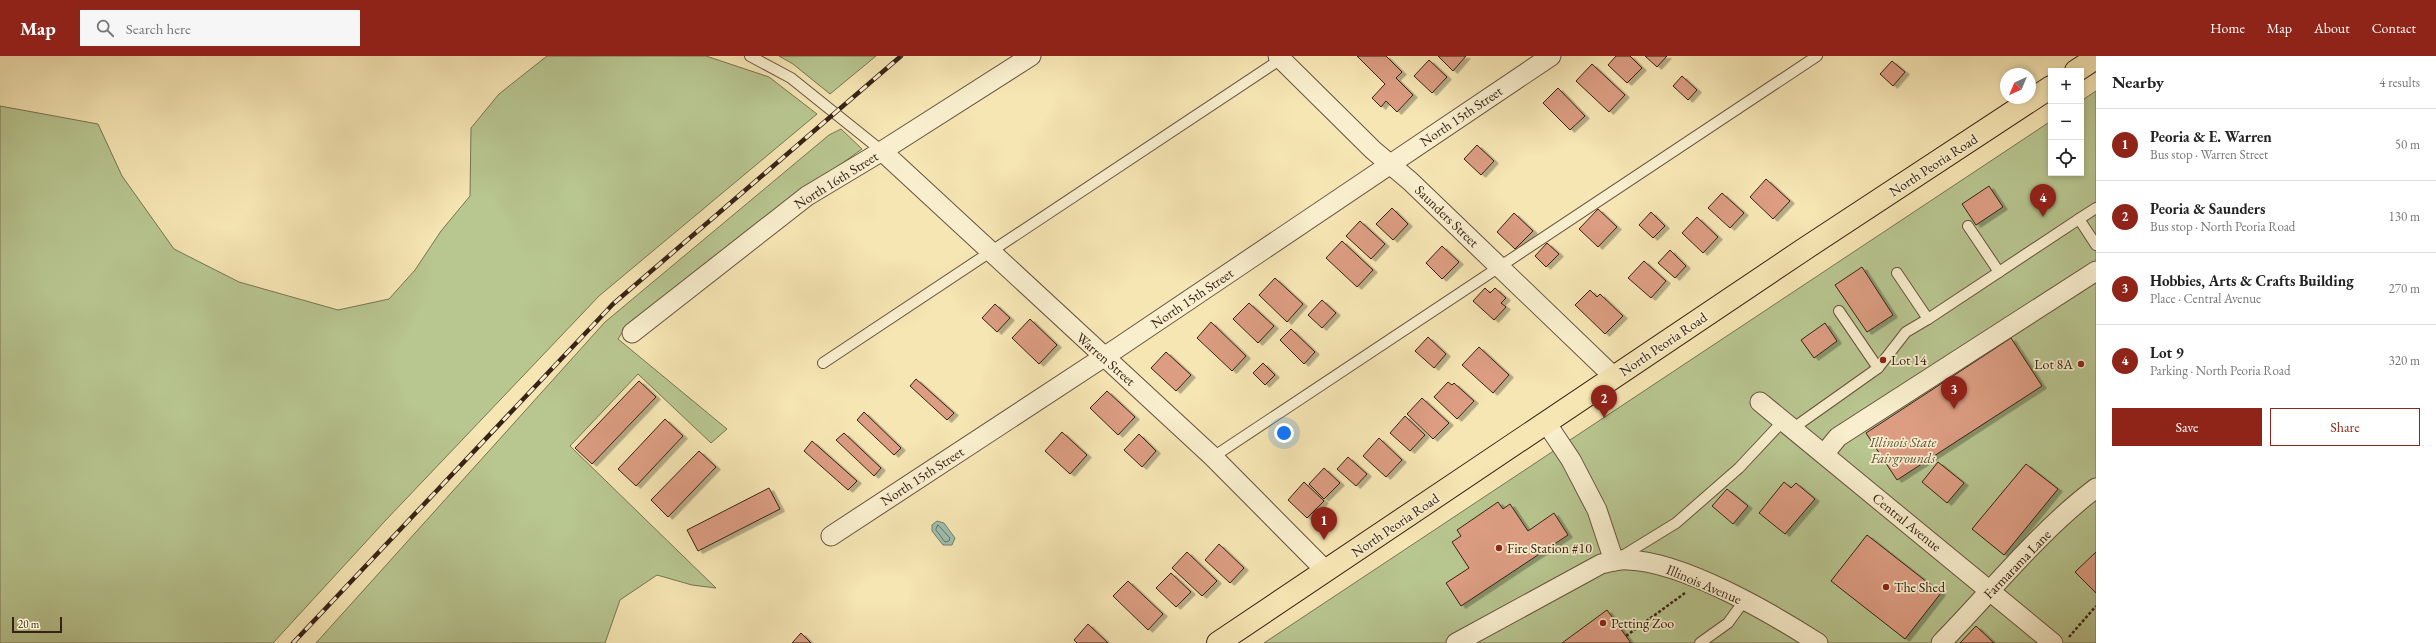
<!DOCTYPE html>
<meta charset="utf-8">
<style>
:root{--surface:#fff;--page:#f6f6f6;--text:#222;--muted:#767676;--line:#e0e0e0;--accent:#8f2418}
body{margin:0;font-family:"EB Garamond",serif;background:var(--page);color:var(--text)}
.controls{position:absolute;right:12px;top:12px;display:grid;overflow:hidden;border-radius:0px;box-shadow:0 2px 6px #0003}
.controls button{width:36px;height:36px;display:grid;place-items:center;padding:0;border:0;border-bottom:1px solid var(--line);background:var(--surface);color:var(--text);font:20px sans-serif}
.compass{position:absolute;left:2000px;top:12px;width:36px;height:36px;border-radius:50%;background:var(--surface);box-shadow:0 2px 6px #0003;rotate:224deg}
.scale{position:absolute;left:12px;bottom:10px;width:50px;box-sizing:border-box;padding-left:4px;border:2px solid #372216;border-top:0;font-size:11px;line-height:14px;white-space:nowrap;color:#372216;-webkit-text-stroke:3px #f9efce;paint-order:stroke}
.you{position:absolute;left:1284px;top:377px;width:14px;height:14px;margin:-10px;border:3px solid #fff;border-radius:50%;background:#1a73e8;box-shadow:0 0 0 6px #1a73e833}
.badge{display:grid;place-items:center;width:26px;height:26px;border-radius:50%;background:var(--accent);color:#fff;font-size:13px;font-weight:700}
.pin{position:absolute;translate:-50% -33px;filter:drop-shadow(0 1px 2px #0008)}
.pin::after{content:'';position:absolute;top:21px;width:14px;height:12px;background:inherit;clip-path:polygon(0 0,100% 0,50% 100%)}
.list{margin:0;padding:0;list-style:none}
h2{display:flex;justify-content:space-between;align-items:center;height:52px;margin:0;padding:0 16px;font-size:17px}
h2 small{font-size:13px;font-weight:400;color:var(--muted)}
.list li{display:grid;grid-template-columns:26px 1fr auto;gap:12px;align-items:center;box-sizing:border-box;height:72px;padding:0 16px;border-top:1px solid var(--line)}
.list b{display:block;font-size:15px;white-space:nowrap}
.list p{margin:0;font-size:13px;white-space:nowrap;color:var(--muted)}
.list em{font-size:13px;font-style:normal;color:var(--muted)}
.actions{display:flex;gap:8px;padding:12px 16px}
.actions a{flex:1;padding:9px 0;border:1px solid var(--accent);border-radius:0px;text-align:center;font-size:14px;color:var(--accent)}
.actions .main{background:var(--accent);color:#fff}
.icon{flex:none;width:22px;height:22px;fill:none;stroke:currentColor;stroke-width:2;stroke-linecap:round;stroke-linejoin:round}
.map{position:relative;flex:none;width:2096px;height:587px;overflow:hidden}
header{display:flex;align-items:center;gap:24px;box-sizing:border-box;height:56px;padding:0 20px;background:var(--accent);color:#fff}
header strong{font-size:19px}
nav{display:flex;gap:22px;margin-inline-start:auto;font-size:14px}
.search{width:280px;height:36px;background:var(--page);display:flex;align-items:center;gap:10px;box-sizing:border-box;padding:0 14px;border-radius:0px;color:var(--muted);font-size:15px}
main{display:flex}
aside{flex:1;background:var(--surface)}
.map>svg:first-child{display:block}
</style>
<header>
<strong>Map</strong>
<div class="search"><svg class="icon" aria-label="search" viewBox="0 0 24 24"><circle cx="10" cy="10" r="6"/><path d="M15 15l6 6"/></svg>Search here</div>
<nav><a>Home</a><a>Map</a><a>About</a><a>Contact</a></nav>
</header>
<main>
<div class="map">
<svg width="2096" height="587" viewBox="0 0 2096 587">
<defs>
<filter id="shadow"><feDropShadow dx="4.5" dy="2.5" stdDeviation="0" flood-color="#0004"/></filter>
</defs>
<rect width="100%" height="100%" fill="#f6e6b4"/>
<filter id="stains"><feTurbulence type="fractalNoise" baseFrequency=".005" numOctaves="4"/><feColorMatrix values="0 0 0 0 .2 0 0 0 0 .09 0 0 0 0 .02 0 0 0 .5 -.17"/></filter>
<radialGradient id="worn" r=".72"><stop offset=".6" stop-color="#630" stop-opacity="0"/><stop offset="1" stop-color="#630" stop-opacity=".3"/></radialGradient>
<g fill="#b8c690" stroke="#787453">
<path d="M547 0H706L769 21 817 58 599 240 385 465 273 587H0V50L98 68 122 120 174 193 239 226 338 254 389 243 415 214 441 175 470 140 471 72 499 38Z"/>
<path d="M779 0H876L830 38 793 8Z"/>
<path d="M2096 35V587H1264L2051 65V117H2081V45Z"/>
<path d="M841 73 862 93 788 146 625 272 618 283 727 373 711 387 638 318 570 390 716 532 692 529 657 519 620 544 605 587H316L605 266 829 79Z"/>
</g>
<path fill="#9dbfaf" stroke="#748072" d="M937 465 944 467 955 482 952 489H943L932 475V469Z"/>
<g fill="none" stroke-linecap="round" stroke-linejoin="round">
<path stroke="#6a7062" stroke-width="1" d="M938 469 950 482 949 485 945 486 936 474Z"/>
</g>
<g fill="#dc9d82" stroke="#372216" filter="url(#shadow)">
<path d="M1357 0H1386L1402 16 1396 22 1413 39 1397 56 1386 45 1381 51 1372 42 1385 28Z"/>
<path d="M1438 0H1466L1453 15Z"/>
<path d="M1616 0H1630L1642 12 1627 27 1608 9Z"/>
<path d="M1645 0H1667L1657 11Z"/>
<path d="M1429 4 1447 21 1432 37 1414 20Z"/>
<path d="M1892 5 1905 16 1893 30 1880 18Z"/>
<path d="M1592 8 1625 39 1609 56 1576 25Z"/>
<path d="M1682 20 1697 34 1688 44 1673 30Z"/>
<path d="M1558 32 1585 60 1570 74 1543 47Z"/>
<path d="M1477 89 1494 105 1481 119 1464 103Z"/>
<path d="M1766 123 1790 145 1773 163 1750 141Z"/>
<path d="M1989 130 2003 151 1976 169 1962 148Z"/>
<path d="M1722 137 1744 157 1730 172 1708 152Z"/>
<path d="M1392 152 1408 168 1393 184 1376 168Z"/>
<path d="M1598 153 1617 171 1598 191 1579 173Z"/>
<path d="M1651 156 1665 170 1653 182 1639 169Z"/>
<path d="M1514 157 1533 175 1515 193 1497 176Z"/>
<path d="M1697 161 1718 181 1703 197 1682 177Z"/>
<path d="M1360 165 1385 188 1371 203 1346 180Z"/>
<path d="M1342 185 1373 214 1357 231 1326 202Z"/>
<path d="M1547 187 1559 198 1546 211 1535 200Z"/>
<path d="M1442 190 1459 206 1442 223 1426 207Z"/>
<path d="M1670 194 1686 210 1675 222 1658 207Z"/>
<path d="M1644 205 1666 225 1651 242 1628 222Z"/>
<path d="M1862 211 1893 259 1867 276 1835 229Z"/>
<path d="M1275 222 1303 248 1287 266 1259 239Z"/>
<path d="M1485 232 1490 237 1495 232 1506 242 1501 247 1506 251 1494 264 1473 245Z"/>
<path d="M1590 234 1597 241 1600 238 1623 260 1605 278 1575 249Z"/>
<path d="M1322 244 1336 257 1322 272 1308 259Z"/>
<path d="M1249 247 1274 270 1258 287 1233 263Z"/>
<path d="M995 248 1010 262 997 276 982 262Z"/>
<path d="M1030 263 1057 289 1039 308 1012 282Z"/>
<path d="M1211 266 1246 300 1232 315 1197 282Z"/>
<path d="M1825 267 1837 285 1814 302 1801 284Z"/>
<path d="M1291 273 1315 296 1304 308 1280 284Z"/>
<path d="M1428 281 1446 298 1434 312 1415 295Z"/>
<path d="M2011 282 2042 330 1897 424 1866 377Z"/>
<path d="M1479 291 1509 319 1493 337 1462 309Z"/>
<path d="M1166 296 1191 319 1176 335 1151 312Z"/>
<path d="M1263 307 1275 319 1265 329 1253 317Z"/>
<path d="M916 323 954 357 947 364 910 330Z"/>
<path d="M639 325 656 341 592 408 575 392Z"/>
<path d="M1448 326 1452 329 1454 327 1474 345 1457 363 1434 341Z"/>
<path d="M1107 335 1135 361 1118 379 1090 352Z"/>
<path d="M1422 342 1449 367 1433 383 1407 358Z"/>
<path d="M864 356 901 392 894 399 857 364Z"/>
<path d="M1405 360 1425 379 1410 395 1390 377Z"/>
<path d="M665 363 683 380 636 430 618 413Z"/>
<path d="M1062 376 1087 399 1070 418 1045 395Z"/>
<path d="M844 377 881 412 874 420 836 384Z"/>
<path d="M1139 378 1156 395 1142 411 1124 394Z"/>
<path d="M1379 382 1402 404 1386 421 1363 400Z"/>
<path d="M812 385 857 425 848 434 804 395Z"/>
<path d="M699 395 716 411 668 461 651 444Z"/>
<path d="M1348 401 1367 418 1356 430 1337 413Z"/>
<path d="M1938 406 1964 427 1947 447 1922 426Z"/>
<path d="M2026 408 2058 433 2004 499 1972 473Z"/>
<path d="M1324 412 1340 427 1324 443 1309 428Z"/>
<path d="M1304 426 1324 445 1307 462 1288 444Z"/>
<path d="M1784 426 1791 432 1796 427 1815 443 1785 478 1759 457Z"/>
<path d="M769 432 780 453 698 495 687 474Z"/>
<path d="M1727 433 1748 450 1733 468 1712 450Z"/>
<path d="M1498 446 1503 453 1510 448 1528 475 1554 457 1568 479 1461 550 1446 527 1469 512 1452 486 1461 480 1457 474Z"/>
<path d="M1867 479 1941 537 1905 583 1831 525Z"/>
<path d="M1219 488 1244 512 1230 527 1205 504Z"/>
<path d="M1187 496 1217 525 1202 540 1172 512Z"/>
<path d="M2096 496V537L2075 516Z"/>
<path d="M1171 517 1191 536 1176 551 1156 532Z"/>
<path d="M1128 525 1163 558 1148 574 1113 540Z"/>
<path d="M1607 554 1631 587H1562Z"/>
<path d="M1088 568 1108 587H1077L1074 584Z"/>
<path d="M1976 570 1994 587H1960Z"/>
<path d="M801 577 811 587H792Z"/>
</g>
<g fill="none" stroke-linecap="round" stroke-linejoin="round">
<defs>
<g id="service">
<path d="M750 0 791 22 882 95"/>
<path d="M2079 163 2096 152"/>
<path d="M1968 170 1999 216"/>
<path d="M1897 217 1928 263 2079 163 2096 189"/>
<path d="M823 307 1281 3"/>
<path d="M1878 312 1906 276 1928 263"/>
<path d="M1792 373 1878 312 1839 255"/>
<path d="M1213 401 1817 0"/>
<path d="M1619 502 1676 467 1739 412 1783 365"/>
<path d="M1700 587 1728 567 1744 545"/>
</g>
<g id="minor">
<path d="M1278 0 1373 94 1410 125 1614 321"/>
<path d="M882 95 1213 401 1326 515"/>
<path d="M632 277 807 140 882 95 1031 0"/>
<path d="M1760 346 2053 587"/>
<path d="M1547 368 1571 404 1597 454 1614 505"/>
<path d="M1824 398 1838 381 2096 215"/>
<path d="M831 480 1119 291 1551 0"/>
<path d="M1456 587 1601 508C1610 506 1619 503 1628 504 1684 506 1771 557 1818 587"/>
<path d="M1941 587C1991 536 2039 475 2096 432"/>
</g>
<g id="primary">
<path d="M2076 15 2096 2"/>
<path d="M1218 587 1803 194 2051 31"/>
</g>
</defs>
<use href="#service" stroke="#67533e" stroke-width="12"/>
<use href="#minor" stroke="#67533e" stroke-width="21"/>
<use href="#primary" stroke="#372216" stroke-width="24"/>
<g stroke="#372216" stroke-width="2.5" stroke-dasharray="3 2" stroke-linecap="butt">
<path d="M1626 580 1685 537"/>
<path d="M2069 581 2096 550"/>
</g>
<use href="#service" stroke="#f9efce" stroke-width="10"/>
<use href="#minor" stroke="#f9efce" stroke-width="19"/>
<use href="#primary" stroke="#f6e6b4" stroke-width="22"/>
<defs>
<path id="rail" d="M293 587 613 248 901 0"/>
</defs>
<use href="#rail" stroke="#372216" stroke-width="4.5"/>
<use href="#rail" stroke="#f9efce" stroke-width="3" stroke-dasharray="9" stroke-linecap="butt"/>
</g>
<g fill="#8f2418" stroke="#f9efce" stroke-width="1.5">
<circle cx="1883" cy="304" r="4"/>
<circle cx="2081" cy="308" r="4"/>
<circle cx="1499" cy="492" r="4"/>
<circle cx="1886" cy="531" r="4"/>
<circle cx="1603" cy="567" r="4"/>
</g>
<g text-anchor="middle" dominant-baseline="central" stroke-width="3.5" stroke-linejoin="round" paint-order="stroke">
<g font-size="14" fill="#372216" stroke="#f9efce">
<text transform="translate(1461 60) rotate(-34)">North 15th Street</text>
<text transform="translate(1933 109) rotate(-33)">North Peoria Road</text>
<text transform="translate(836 124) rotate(-32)">North 16th Street</text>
<text transform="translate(1447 160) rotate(44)">Saunders Street</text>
<text transform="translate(1192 242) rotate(-34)">North 15th Street</text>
<text transform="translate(1663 288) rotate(-34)">North Peoria Road</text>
<text transform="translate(1106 303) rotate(41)">Warren Street</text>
<text transform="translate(922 420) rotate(-33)">North 15th Street</text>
<text transform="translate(1907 466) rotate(39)">Central Avenue</text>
<text transform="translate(1395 469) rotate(-34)">North Peoria Road</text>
<text transform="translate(2017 508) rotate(-46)">Farmarama Lane</text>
<text transform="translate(1704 528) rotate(23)">Illinois Avenue</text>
</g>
<g font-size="14" fill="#372216" stroke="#f9efce" text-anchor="start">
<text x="1891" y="304">Lot 14</text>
<text x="2073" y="308" text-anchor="end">Lot 8A</text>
<text x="1507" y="492">Fire Station #10</text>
<text x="1894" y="531">The Shed</text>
<text x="1611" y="567">Petting Zoo</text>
</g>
<g font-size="14" font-style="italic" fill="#5e533b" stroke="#f9efce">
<text x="1903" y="386">Illinois State<tspan x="1903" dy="16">Fairgrounds</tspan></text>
</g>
</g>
<rect width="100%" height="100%" filter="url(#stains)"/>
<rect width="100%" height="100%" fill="url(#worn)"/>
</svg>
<div class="controls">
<button>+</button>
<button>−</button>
<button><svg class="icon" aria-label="locate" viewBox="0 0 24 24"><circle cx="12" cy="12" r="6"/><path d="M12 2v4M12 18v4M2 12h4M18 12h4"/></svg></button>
</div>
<svg class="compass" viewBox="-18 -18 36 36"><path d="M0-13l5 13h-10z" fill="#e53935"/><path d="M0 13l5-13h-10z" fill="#767676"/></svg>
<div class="scale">20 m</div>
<div class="you"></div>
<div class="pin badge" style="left:1324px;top:484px">1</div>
<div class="pin badge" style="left:1604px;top:362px">2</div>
<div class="pin badge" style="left:1954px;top:353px">3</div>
<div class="pin badge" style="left:2043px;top:161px">4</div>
</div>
<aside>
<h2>Nearby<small>4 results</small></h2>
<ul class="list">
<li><span class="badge">1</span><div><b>Peoria &amp; E. Warren</b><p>Bus stop · Warren Street</p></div><em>50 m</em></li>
<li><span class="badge">2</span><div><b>Peoria &amp; Saunders</b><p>Bus stop · North Peoria Road</p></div><em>130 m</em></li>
<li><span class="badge">3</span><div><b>Hobbies, Arts &amp; Crafts Building</b><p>Place · Central Avenue</p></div><em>270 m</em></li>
<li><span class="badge">4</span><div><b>Lot 9</b><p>Parking · North Peoria Road</p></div><em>320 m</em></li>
</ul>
<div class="actions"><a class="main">Save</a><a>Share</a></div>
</aside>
</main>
